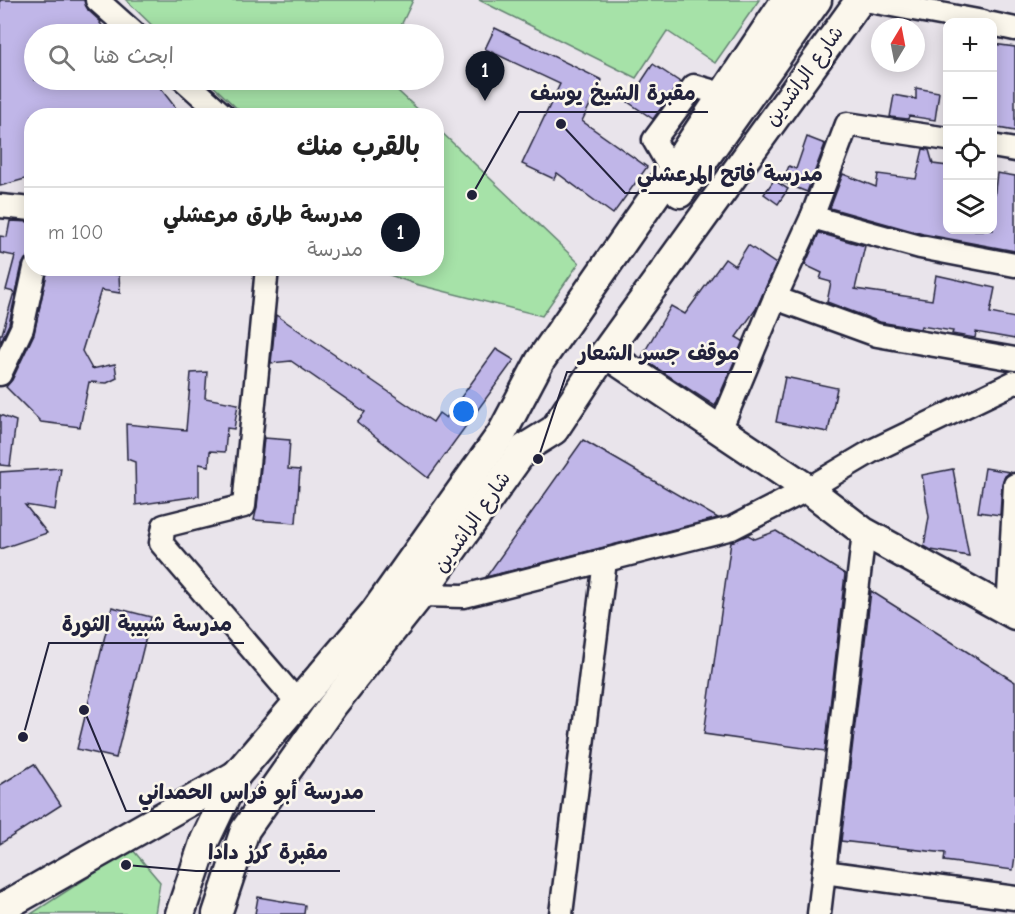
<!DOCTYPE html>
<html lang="ar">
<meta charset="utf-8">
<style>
:root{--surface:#fff;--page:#f2f2f2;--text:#222;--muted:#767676;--line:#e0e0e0;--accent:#111827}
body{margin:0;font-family:"Comic Neue","Playpen Sans Arabic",sans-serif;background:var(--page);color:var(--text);direction:rtl}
.controls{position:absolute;right:18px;top:18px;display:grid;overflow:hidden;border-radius:12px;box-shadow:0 3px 15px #0003}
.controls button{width:54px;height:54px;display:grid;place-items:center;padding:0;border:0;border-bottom:2px solid var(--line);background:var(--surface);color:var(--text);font:30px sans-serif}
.compass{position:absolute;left:871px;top:18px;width:54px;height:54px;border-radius:50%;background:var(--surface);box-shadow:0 3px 15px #0003;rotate:10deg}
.you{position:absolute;left:464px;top:412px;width:21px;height:21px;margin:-15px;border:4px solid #fff;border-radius:50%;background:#1a73e8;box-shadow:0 0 0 9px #1a73e833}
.badge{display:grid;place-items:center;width:39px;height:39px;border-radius:50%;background:var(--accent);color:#fff;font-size:20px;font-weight:700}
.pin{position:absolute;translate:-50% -50px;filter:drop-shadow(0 2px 3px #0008)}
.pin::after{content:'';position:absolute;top:32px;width:21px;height:18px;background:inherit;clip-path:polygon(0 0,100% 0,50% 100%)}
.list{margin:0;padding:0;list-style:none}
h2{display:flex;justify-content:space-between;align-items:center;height:78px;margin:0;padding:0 24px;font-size:26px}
h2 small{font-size:20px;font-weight:400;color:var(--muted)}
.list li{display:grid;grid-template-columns:39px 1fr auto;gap:18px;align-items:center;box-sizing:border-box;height:90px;padding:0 24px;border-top:2px solid var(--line)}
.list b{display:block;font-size:22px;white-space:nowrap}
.list p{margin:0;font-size:20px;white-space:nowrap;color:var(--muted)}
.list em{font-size:20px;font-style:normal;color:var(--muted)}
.icon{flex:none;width:33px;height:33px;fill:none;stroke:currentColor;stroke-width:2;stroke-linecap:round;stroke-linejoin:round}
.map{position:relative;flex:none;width:1015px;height:914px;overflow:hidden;direction:ltr}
.search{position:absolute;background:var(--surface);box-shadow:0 3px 15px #0003;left:24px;top:24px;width:420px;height:66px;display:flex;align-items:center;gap:15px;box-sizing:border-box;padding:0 21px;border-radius:33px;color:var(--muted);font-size:22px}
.panel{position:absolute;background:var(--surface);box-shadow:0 3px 15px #0003;left:24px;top:108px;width:420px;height:168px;border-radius:24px;direction:rtl}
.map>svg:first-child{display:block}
</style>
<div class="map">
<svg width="1015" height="914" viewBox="0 0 1015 914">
<rect width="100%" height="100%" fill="#e9e4eb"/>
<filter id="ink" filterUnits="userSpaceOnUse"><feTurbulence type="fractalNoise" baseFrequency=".0167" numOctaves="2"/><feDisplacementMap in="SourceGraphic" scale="12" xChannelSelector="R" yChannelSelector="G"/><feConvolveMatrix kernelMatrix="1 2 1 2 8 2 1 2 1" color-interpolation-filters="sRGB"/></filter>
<g filter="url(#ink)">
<g fill="#a6e2a8" stroke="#648272" stroke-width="1.5">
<path d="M126 0H413L397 34H161Z"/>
<path d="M479 0H759L715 63 667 31 636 78Z"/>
<path d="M207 80H386L424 115H244Z"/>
<path d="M437 128 579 263 542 316 415 284 373 269 436 268Z"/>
<path d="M132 849 160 882 155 914H31Z"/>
</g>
<g fill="#c0b6e8" stroke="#22223b" stroke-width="1.5">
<path d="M0 0H84L88 10 101 22 100 23 109 34H34V80H154L182 116H32V177L0 186Z"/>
<path d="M495 28 602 80 582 121 647 167 613 214 557 173 554 179 522 164 560 84 485 49Z"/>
<path d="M993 44 1015 47V131L993 127Z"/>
<path d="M653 64 680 82 653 119 628 102Z"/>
<path d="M916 88 939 92 935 120 909 116 908 119 890 117 894 95 916 99Z"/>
<path d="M807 137 825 144 807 192 782 182 789 166 796 169Z"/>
<path d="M923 149 929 150 933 164 948 166 946 195H948V230H993V207L997 173 1015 176V251L923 234 830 208 843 174 876 187 878 174 916 179Z"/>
<path d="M774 180 788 189 778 204 764 194Z"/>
<path d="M10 221 32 222V255L25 259 22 265 9 324 0 343V334H2L14 292 6 290 15 256 0 253V236L7 237Z"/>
<path d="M819 233 865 246 855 289 932 300 936 275 995 288 990 313 1015 318V339L976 332 975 338 952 334 953 331 921 326 920 329 880 322 827 302 831 282 820 279 822 273 805 265Z"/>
<path d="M748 245 776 264 756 309 736 337 743 341 715 406 641 358 671 306 685 314 725 259 735 266Z"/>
<path d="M48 268H105V273L119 275 120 293 101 290 82 351 92 369 115 364 117 378 107 383 89 382 80 427 41 422 6 387 12 380 34 334Z"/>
<path d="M276 315 433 422 439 413 446 418 496 349 514 360 428 478 357 422 365 412 291 361 271 363Z"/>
<path d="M207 372 205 398 238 404 234 429 227 428 225 452 210 451 209 466 199 464V496L136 505 135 462 127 459 126 424 186 430 191 373Z"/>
<path d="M785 377 837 388 828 432 776 422Z"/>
<path d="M0 415 16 421 10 466 0 465Z"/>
<path d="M264 438 290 440 288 469 300 470 296 523 254 520 257 507Z"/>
<path d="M583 440 718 518 486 577Z"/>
<path d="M61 468 55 510 25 505 47 533 0 549V472Z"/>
<path d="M985 468 1010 472 1004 477 1002 484 1000 515 978 512Z"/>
<path d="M953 469 969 556 931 550 924 546 929 517 922 475Z"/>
<path d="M776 531 845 574 825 751 704 734 731 542 748 535 755 539Z"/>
<path d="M871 591 1015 682V856L1013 870 944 861 945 853 841 841Z"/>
<path d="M112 607 151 617 116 758 77 749Z"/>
<path d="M34 764 61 805 0 844V785Z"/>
<path d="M258 897 305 905 304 914H255Z"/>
</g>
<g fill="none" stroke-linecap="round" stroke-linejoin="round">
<defs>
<g id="minor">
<path d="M97 0 135 34"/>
<path d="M865 0 983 22"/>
<path d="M992 24 1015 29"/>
<path d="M184 80 224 116"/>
<path d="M992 146 1015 150"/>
<path d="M672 171 654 140 694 86 722 94"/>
<path d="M0 206 32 209"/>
<path d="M812 217 920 247 1015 265"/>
<path d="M267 268 244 506 164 526 161 543 299 704"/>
<path d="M775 298 877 335 1015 359"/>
<path d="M0 374 22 328 35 268"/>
<path d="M720 430 775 298 812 217 847 124 948 139"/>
<path d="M420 595 464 596 732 528 808 489 872 451 1015 382"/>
<path d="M1008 611 1015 485"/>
<path d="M824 872 1015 898"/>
<path d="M561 914 605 561"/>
<path d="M819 914 864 532"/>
</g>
<g id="major">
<path d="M680 193 817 0"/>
<path d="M605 353 808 489 864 532 1015 615"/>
<path d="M0 909 236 775"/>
<path d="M180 914 205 840 236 775 374 613 502 433 540 361 672 171 786 0"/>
<path d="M217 914 245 830 332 706 420 595 525 448 554 430 605 353 860 0"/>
</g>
</defs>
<use href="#minor" stroke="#22223b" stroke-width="27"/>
<use href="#major" stroke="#22223b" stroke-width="33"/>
<use href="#minor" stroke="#fbf7ec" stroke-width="22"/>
<use href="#major" stroke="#fbf7ec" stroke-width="28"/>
</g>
</g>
<g text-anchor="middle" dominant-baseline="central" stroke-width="5" stroke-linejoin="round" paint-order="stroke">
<g font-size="20" fill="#22223b" stroke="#fbf7ec">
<text transform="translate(804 76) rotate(-54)">شارع الراشدين</text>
<text transform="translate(472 522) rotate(-55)">شارع الراشدين</text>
</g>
</g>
<path fill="none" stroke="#22223b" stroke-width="2" d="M472 195L519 112H708M561 124L625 193H835M538 459L567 372H752M23 737L49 643H244M84 710L126 811H375M126 865L196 871H340"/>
<g fill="#22223b" stroke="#fbf7ec" stroke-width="2">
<circle cx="472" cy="195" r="6"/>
<circle cx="561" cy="124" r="6"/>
<circle cx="538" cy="459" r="6"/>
<circle cx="23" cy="737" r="6"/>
<circle cx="84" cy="710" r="6"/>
<circle cx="126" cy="865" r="6"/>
</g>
<g font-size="21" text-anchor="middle" font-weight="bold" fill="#22223b" stroke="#fbf7ec" stroke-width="5" stroke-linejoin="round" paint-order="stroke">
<text x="613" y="100">مقبرة الشيخ يوسف</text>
<text x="730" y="181">مدرسة فاتح المرعشلي</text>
<text x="659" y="360">موقف جسر الشعار</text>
<text x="147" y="631">مدرسة شبيبة الثورة</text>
<text x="251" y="799">مدرسة أبو فراس الحمداني</text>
<text x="268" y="859">مقبرة كرز دادا</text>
</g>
</svg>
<div class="controls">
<button>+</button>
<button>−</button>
<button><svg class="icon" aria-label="locate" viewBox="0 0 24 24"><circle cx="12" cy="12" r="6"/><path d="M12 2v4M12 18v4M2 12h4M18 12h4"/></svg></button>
<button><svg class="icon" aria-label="layers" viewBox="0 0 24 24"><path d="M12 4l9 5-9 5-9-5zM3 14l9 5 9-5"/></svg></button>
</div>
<svg class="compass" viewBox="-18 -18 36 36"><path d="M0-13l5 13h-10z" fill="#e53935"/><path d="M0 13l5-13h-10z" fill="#767676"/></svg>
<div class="you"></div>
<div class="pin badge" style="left:485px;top:101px">1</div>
<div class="search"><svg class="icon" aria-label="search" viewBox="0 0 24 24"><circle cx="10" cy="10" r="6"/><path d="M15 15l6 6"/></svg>ابحث هنا</div>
<section class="panel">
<h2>بالقرب منك<small></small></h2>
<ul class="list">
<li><span class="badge">1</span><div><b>مدرسة طارق مرعشلي</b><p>مدرسة</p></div><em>100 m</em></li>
</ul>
</section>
</div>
